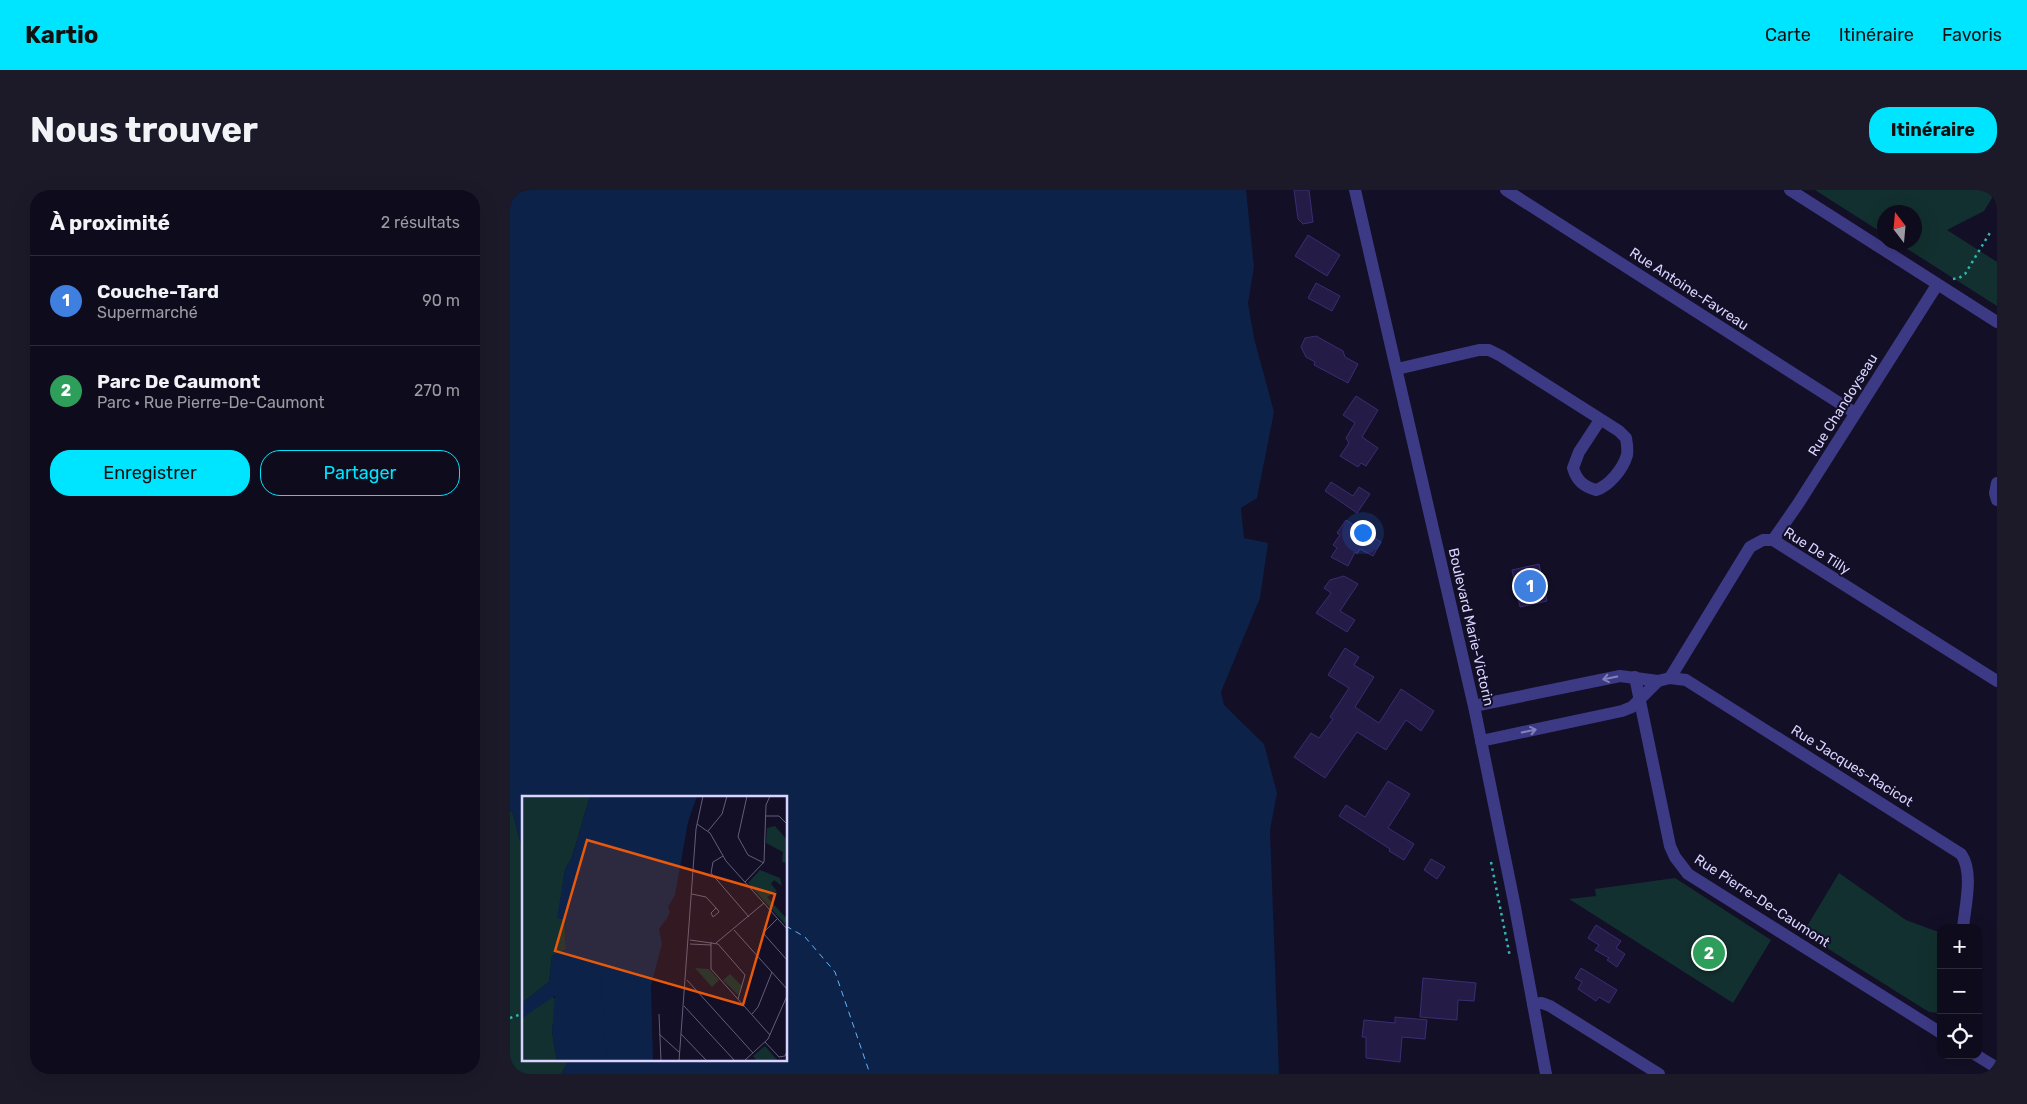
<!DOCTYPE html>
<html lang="fr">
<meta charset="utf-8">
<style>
:root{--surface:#0e0b1c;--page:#1c1929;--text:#f1f3f6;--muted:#9b9ba3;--line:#2e2b3b;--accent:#00e5ff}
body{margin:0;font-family:Rubik,sans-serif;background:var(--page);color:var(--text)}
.controls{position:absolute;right:15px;bottom:15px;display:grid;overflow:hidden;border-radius:10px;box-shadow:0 5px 20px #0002}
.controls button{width:45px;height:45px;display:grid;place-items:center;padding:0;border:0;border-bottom:1px solid var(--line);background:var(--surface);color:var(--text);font:25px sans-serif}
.compass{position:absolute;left:1367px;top:15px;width:45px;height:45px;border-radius:50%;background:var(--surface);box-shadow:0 5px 20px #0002;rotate:344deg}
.you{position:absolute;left:852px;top:342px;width:18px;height:18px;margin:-12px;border:4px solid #fff;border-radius:50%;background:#1a73e8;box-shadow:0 0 0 8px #1a73e833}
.badge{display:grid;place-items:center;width:32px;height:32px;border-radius:50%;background:var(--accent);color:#fff;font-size:16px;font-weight:700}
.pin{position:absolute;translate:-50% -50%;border:2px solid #fff;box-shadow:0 1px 5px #0006}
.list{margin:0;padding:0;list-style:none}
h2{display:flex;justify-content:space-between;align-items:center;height:65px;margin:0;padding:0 20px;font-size:21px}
h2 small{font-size:16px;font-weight:400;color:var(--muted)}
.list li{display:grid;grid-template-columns:32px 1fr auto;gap:15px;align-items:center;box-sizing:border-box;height:90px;padding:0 20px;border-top:1px solid var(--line)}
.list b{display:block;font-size:19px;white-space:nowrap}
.list p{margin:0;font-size:16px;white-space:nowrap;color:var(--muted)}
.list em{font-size:16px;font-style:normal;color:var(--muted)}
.actions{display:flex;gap:10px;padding:15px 20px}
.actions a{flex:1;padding:11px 0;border:1px solid var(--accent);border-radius:20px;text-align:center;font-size:18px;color:var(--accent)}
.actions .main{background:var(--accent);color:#111}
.icon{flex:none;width:28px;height:28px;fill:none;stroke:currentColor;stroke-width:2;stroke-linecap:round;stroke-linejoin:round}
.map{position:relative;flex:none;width:1487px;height:884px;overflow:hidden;border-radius:20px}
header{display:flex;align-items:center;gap:30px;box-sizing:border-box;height:70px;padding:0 25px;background:var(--accent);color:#111}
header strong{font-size:24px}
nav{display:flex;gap:28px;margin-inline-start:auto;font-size:18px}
.intro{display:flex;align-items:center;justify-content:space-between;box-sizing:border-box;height:120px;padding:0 30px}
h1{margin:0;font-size:35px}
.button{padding:12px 22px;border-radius:20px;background:var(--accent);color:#111;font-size:18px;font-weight:700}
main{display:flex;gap:30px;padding:0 30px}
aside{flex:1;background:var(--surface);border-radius:20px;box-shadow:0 5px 20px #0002}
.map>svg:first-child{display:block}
</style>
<header>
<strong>Kartio</strong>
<nav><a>Carte</a><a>Itinéraire</a><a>Favoris</a></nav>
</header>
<div class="intro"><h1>Nous trouver</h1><a class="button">Itinéraire</a></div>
<main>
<aside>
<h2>À proximité<small>2 résultats</small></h2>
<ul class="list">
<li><span class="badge" style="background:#3f7fe0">1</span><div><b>Couche-Tard</b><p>Supermarché</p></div><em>90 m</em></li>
<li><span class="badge" style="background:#2e9e5b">2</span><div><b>Parc De Caumont</b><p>Parc · Rue Pierre-De-Caumont</p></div><em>270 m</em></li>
</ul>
<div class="actions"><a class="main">Enregistrer</a><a>Partager</a></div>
</aside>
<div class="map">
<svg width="1487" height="884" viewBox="0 0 1487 884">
<rect width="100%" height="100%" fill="#130f26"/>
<g fill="#12302f">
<path d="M1305 0H1487L1474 21 1437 40 1487 72V116L1388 53 1404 52V22H1374V44Z"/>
<path d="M0 620 3 624 14 666V870H59L51 884H0Z"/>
<path d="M1329 683 1396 730 1431 743 1430 823 1419 822 1293 743Z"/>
<path d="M1165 688 1261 750 1223 813 1059 709 1086 706 1085 699Z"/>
</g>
<path fill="#0c2248" d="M0 0H736L744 77 738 113 744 148 764 222 747 308 731 318 734 348 758 353 750 408 711 502 714 515 754 554 767 603 760 640 769 884H51L59 870H276V608H14V666L3 624 0 620Z"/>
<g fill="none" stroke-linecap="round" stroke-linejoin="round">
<path stroke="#62b6ff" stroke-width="1" stroke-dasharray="6 5" stroke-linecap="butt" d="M276 736 295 747 325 782 360 884"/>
</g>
<g fill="#241b47" stroke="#3b2d73">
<path d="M784 0H799L803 32 793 34 788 29Z"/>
<path d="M798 45 830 65 817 86 785 66Z"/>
<path d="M806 93 830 106 822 121 798 108Z"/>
<path d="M806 146 833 161 835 167 848 174 838 193 804 175 805 172 796 167 791 157 795 148Z"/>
<path d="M846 206 868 220 852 247 868 258 856 276 851 273 848 277 830 266 839 253 836 248 845 233 833 225Z"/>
<path d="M821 292 843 306 849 297 860 304 847 323 815 301Z"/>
<path d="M836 330 871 352 863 366 850 359 847 364 845 362 838 376 821 367 827 358 823 355 830 345 827 343Z"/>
<path d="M1029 374 1037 411 1010 417 1002 380Z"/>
<path d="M834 386 848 394 830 421 845 430 837 442 806 423 821 403 814 398 820 390Z"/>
<path d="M835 458 849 467 844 475 864 487 845 517 869 533 891 499 924 521 911 541 896 530 876 560 847 542 815 588 784 567 801 543 809 548 823 529 820 527 839 498 818 485Z"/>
<path d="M878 591 900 604 878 638 904 654 894 670 879 661 880 659 829 626 836 615 855 627Z"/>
<path d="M921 669 935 677 927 689 914 680Z"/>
<path d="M1086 735 1111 751 1106 758 1115 764 1107 777 1097 770 1099 768 1085 760 1089 755 1078 748Z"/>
<path d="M1071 778 1107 800 1099 813 1089 807 1086 811 1068 799 1072 792 1065 788Z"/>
<path d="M913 788 966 793 964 811 948 810 947 830 910 827Z"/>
<path d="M885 827 917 830 915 849 892 847 890 872 856 868V847H852L854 830 885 833Z"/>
</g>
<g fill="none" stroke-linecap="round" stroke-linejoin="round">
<g stroke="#2fb8b0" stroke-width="2.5" stroke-dasharray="2.5 4" stroke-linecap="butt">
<path d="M1443 89 1449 88 1455 84 1481 41"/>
<path d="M981 672 1000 767"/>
<path d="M0 828 14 823"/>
</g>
<g stroke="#3d3a85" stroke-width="12">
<path d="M996 0 1345 223"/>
<path d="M1280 0 1487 132"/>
<path d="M887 179 969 160H979L991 166 1109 241 1116 248C1117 254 1118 259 1117 265 1113 279 1099 296 1086 300 1073 296 1067 291 1063 278L1069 262 1090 230"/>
<path d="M1487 293 1485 303 1487 310"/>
<path d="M1263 350 1288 314 1427 95"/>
<path d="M1125 487 1160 656 1165 667 1178 684 1431 843"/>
<path d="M1160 488 1240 357 1253 350H1263L1487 491"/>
<path d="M964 516 1110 486 1148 491 1160 488 1176 490 1451 664C1464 682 1455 716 1453 738"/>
<path d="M971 551 1112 521 1122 517 1148 491"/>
<path d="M1023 814 1032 813 1040 816 1149 884"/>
<path d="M1466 865 1487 878"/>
</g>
<path stroke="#3d3a85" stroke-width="12" d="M845 0 965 521 1004 712 1036 884"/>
</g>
<defs><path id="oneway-shaft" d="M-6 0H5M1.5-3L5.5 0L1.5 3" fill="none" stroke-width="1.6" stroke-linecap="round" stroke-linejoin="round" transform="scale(1.25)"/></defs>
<g stroke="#837fbc">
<use href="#oneway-shaft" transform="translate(1100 488) rotate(168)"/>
<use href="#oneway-shaft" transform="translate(1019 541) rotate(-12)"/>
</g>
<g text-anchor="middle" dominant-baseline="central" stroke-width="4" stroke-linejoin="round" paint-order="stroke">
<g font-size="14" fill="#d9d4ff" stroke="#130f26">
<text transform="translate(1179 99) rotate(33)">Rue Antoine-Favreau</text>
<text transform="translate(1333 215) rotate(-58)">Rue Chandoyseau</text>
<text transform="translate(1307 361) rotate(32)">Rue De Tilly</text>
<text transform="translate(961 437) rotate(77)">Boulevard Marie-Victorin</text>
<text transform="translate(1342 576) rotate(32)">Rue Jacques-Racicot</text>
<text transform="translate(1252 711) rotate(33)">Rue Pierre-De-Caumont</text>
</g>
</g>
<g transform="translate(12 606)">
<rect width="265" height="265" fill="#130f26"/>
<path d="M0 0H68L50 61 43 74 36 122 43 123 44 153 30 160 27 186 0 207ZM253 30 265 44V67L260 66 261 56 244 47 245 32ZM238 74 258 82 260 90 252 84 249 88 255 95 245 101 265 123 263 128 226 87ZM173 172 187 173 197 184 190 191ZM208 178 220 190 216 199 201 184ZM30 200 34 204 30 235 35 265H0V222ZM243 250 256 265H235L231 260Z" fill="#12302f"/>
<path d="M68 0H175L166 26 153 99 146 111 148 116 145 122 137 133 140 148 129 189 131 265H35L30 235 33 200 0 222V207L27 186 30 160 44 153 43 123 35 122 43 74 50 61Z" fill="#0c2248"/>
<path fill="none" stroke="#0c2248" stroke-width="2.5" d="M45 149 65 143 71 145 78 154 84 265"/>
<path fill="none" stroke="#625e7d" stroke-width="1" d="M225 0 216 41 226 59 242 67M243 20H257L265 28M175 28 188 37 204 65 265 133M186 35 200 18 205 0M201 60 191 66 189 77 227 121M223 86 242 66 244 9 248 0M170 98 184 101 196 114 197 116 191 121 189 117 194 112M255 123 241 137 265 164M212 134 265 193M168 144 196 148 223 179 216 203M189 146V173L248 239M194 147 242 107M168 148 189 149M165 184 231 257M162 210 213 265M137 218 139 265M230 218 236 211 250 176M137 238 158 257M159 238 185 265M243 246 257 261 263 260 265 255M157 265 174 33 181 0M222 265 246 243 265 200"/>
<path fill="#e8590c" fill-opacity="0.15" stroke="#e8590c" stroke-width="2.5" d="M65 44 253 98 221 209 33 155Z"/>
<rect width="265" height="265" fill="none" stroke="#d9d4ff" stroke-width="2.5"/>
</g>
</svg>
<div class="controls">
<button>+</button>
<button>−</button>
<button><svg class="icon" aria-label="locate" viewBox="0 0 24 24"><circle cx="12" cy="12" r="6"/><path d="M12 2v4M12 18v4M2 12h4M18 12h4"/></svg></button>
</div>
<svg class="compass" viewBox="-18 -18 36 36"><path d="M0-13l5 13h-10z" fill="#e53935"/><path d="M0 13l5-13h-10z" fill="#9b9ba3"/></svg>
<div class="you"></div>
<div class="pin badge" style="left:1020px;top:396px;background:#3f7fe0">1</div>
<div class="pin badge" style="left:1199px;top:763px;background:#2e9e5b">2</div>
</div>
</main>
